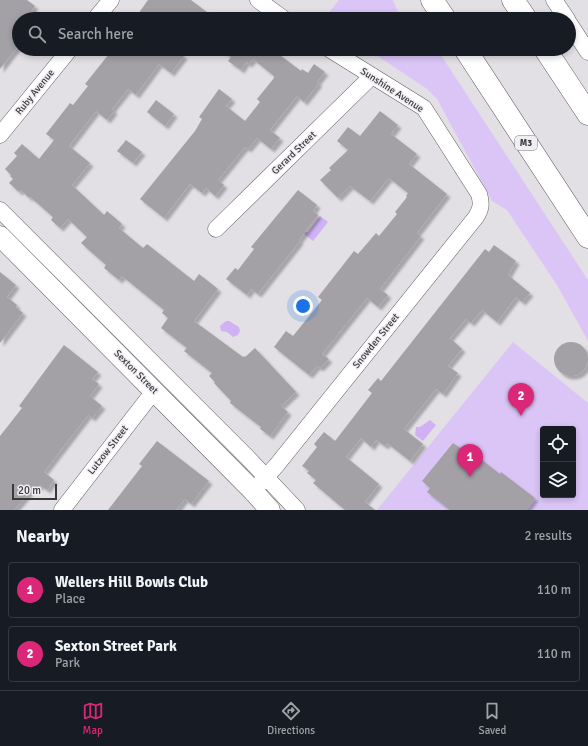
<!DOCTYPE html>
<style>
:root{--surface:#171b24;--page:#242831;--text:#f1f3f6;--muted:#9ea1a6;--line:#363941;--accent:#db2777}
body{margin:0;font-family:Signika,sans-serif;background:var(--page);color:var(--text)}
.controls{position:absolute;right:12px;bottom:12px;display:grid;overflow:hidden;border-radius:4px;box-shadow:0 2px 6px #0003}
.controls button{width:36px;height:36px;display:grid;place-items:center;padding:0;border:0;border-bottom:1px solid var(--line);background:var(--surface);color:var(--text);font:20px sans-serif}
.scale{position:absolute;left:12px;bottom:10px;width:45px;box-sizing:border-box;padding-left:4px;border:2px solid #39383a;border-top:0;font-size:11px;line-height:14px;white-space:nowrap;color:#39383a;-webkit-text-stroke:3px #f0edf3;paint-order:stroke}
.you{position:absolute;left:303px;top:306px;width:14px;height:14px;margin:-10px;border:3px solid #fff;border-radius:50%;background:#1a73e8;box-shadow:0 0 0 6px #1a73e833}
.badge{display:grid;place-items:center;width:26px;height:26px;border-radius:50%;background:var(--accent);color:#fff;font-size:13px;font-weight:700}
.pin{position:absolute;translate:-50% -33px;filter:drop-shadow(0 1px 2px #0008)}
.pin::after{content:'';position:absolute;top:21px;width:14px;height:12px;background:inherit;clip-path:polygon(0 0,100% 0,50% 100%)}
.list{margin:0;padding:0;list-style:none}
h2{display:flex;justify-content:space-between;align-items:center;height:52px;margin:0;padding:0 16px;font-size:17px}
h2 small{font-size:13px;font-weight:400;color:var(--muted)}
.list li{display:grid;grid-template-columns:26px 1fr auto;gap:12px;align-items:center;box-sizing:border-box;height:56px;margin:0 8px 8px;padding:0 8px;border:1px solid var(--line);border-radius:4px}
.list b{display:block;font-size:15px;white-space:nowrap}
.list p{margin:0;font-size:13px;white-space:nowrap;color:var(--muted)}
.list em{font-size:13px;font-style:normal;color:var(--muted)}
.icon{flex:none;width:22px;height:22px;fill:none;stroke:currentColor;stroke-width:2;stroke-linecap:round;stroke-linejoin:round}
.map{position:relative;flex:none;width:588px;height:510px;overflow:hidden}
.search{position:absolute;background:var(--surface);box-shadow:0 2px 6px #0003;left:12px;right:12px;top:12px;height:44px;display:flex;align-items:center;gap:10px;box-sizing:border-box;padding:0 14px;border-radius:22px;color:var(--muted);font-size:15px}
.sheet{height:180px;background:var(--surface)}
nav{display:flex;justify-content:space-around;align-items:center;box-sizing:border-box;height:56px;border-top:1px solid var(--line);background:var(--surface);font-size:11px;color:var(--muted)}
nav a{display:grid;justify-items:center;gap:2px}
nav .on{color:var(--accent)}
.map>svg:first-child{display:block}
</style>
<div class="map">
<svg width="588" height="510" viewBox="0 0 588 510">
<defs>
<filter id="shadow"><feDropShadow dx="3.5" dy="3.5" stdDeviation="1" flood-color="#0004"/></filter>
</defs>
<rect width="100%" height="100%" fill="#e2e0e5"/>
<g fill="#dbc5f7" fill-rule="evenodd">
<path d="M339 0H393L398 12 396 19H324Z"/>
<path d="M367 49H437L588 280V341L557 285 507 210 492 201 437 99 427 89Z"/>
<path d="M513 342 588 403V510H377ZM543 429H573V495H543Z"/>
</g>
<g fill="#cfb1f4">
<path d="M320 216 328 222 313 241 304 234 305 232H308Z"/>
<path d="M226 321H229L239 327 240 331 238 335 233 337 227 332 221 331 220 326Z"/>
<path d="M430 420 436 425 423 441 415 435 416 427H420Z"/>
</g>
<g fill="#a3a1a6" filter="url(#shadow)">
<path d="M0 0H27L35 6 31 11 41 19H19V45L0 69Z"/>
<path d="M148 0H191L216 19H145L138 14Z"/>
<path d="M113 49H176L184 56 171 73 159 64 136 95 128 89 112 109 114 111 107 120 96 111 69 146 90 163 72 185 104 215 107 211 122 224 119 228 143 248 147 244 194 281 199 274 218 289 194 321 243 357 244 356 245 357 255 348 296 392 281 406 288 412 270 436 260 429 261 427 230 403 231 401 214 383 215 382 209 376 212 373 184 351 187 348 161 328 168 318 162 313 164 310 122 276 119 280 104 268 106 265 81 243 87 237 68 219 60 228 51 220 53 217 36 202 30 197 29 198 21 190 19 192 9 183 13 179 10 176 11 175 5 169 17 156 14 153 22 144 39 159 54 140 46 134 70 103 73 105 88 86 85 84Z"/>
<path d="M220 49H272L301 71 302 69 308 73 314 64 325 72 317 82 319 83 304 102 297 96 270 130 280 138 271 149 257 138 248 149 245 147 218 180 224 185 215 196 206 188 202 193 190 184 164 218 140 199 195 131 202 119 199 117 219 89 232 99 226 106 245 121 260 102 257 99 274 78V76L253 59 249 64 246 62 241 70 228 61 231 57Z"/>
<path d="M156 100 174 114 165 126 147 112Z"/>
<path d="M380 111 398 125 391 134 417 154 409 164 447 194 417 233 421 236 380 289 388 295 378 307 367 298 322 354 329 359 320 368 317 366 309 375 274 347 286 331 293 336 322 300 318 297 354 251 358 254 376 233 379 236 397 214 395 212 407 197 406 196 408 193 389 178 370 201 350 186 338 198 320 180 331 170 329 168 348 150 337 141 348 127 360 136Z"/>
<path d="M126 140 142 152 133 163 117 151Z"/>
<path d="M298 190 317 205 313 211 318 215 299 240 300 241 258 294 251 289 247 295 226 279 235 268 238 270 254 249 251 247Z"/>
<path d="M494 245 516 261 508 275 530 293 522 302 516 297 497 322 482 310 471 323 466 319 450 338 462 349 448 366 458 373 443 394 436 389 404 429 423 444 410 461 387 443 385 446 376 440 371 447 361 438 346 457 379 484 365 502 375 510H345L313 483 316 480 307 473 309 471 302 466 317 447 314 444 324 432 335 441 372 393 368 390 378 378 381 381 485 249 489 252Z"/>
<path d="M0 272 16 285 7 297 17 305 16 307 23 313 0 343Z"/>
<circle cx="571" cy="359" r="17"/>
<path d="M64 345 98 372 92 379 99 384 90 396 102 406 92 418 88 415 44 472 54 480 47 490 40 485 37 489 34 487 14 510H0V436L22 408 19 406Z"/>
<path d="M157 441 209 481 191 504 185 499 176 510H108L142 466 139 464Z"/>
<path d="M453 443 462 449 464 446 500 474 501 472 535 498 526 510H450L427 492 430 488 422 481Z"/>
</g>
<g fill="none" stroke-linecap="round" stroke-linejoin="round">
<defs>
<g id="minor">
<path d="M258 0 284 19"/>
<path d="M554 0 567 19"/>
<path d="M95 19 111 0"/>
<path d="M569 23 588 52"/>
<path d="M0 135 70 49"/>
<path d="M0 210 247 457 297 510"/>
<path d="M216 229 372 76"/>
<path d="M253 491 276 466 476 217C481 209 482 204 479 194L424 108 329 49"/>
<path d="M62 510 154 391"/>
</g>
<path id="major" d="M0 236 253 491 270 510"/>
<g id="highway">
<path d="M432 0 445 19"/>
<path d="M513 0 526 19"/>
<path d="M465 49 588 237"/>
<path d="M545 49 588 114"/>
</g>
</defs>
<use href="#minor" stroke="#605e63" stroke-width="17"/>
<use href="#major" stroke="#605e63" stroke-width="21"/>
<use href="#highway" stroke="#605e63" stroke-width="23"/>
<use href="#minor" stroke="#fff" stroke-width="16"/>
<use href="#major" stroke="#fff" stroke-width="20"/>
<use href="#highway" stroke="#fff" stroke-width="22"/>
</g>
<g text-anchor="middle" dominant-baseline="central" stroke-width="3" stroke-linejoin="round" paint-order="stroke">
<rect fill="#f0edf3" stroke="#706e72" stroke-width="1" x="515" y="136" width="22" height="14" rx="3"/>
<g font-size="9" font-weight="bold" fill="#39383a">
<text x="526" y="143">M3</text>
</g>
<g font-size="10" fill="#39383a" stroke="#f0edf3">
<text transform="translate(392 90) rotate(33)">Sunshine Avenue</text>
<text transform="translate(35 92) rotate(-51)">Ruby Avenue</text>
<text transform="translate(294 153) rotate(-44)">Gerard Street</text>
<text transform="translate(376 341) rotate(-51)">Snowden Street</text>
<text transform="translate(136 372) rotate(45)">Sexton Street</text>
<text transform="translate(108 450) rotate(-52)">Lutzow Street</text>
</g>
</g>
</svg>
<div class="controls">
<button><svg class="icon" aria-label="locate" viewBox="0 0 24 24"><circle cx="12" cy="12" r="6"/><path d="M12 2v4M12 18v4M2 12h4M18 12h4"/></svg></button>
<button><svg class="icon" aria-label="layers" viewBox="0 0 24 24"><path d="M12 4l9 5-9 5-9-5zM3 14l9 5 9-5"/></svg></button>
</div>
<div class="scale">20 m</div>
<div class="you"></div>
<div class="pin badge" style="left:470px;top:477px">1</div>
<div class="pin badge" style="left:521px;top:416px">2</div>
<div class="search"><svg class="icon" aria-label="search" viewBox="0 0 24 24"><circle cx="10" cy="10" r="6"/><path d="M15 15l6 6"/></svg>Search here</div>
</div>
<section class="sheet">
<h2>Nearby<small>2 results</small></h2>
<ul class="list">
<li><span class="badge">1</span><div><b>Wellers Hill Bowls Club</b><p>Place</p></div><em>110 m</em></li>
<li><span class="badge">2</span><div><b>Sexton Street Park</b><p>Park</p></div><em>110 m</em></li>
</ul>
</section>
<nav>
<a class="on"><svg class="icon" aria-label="map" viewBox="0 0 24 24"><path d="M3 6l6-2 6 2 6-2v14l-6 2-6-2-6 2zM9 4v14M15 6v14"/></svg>Map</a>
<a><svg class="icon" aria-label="directions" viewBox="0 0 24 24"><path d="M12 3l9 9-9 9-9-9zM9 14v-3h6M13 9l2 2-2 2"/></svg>Directions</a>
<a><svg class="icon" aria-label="saved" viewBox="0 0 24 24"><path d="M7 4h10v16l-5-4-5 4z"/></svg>Saved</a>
</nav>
